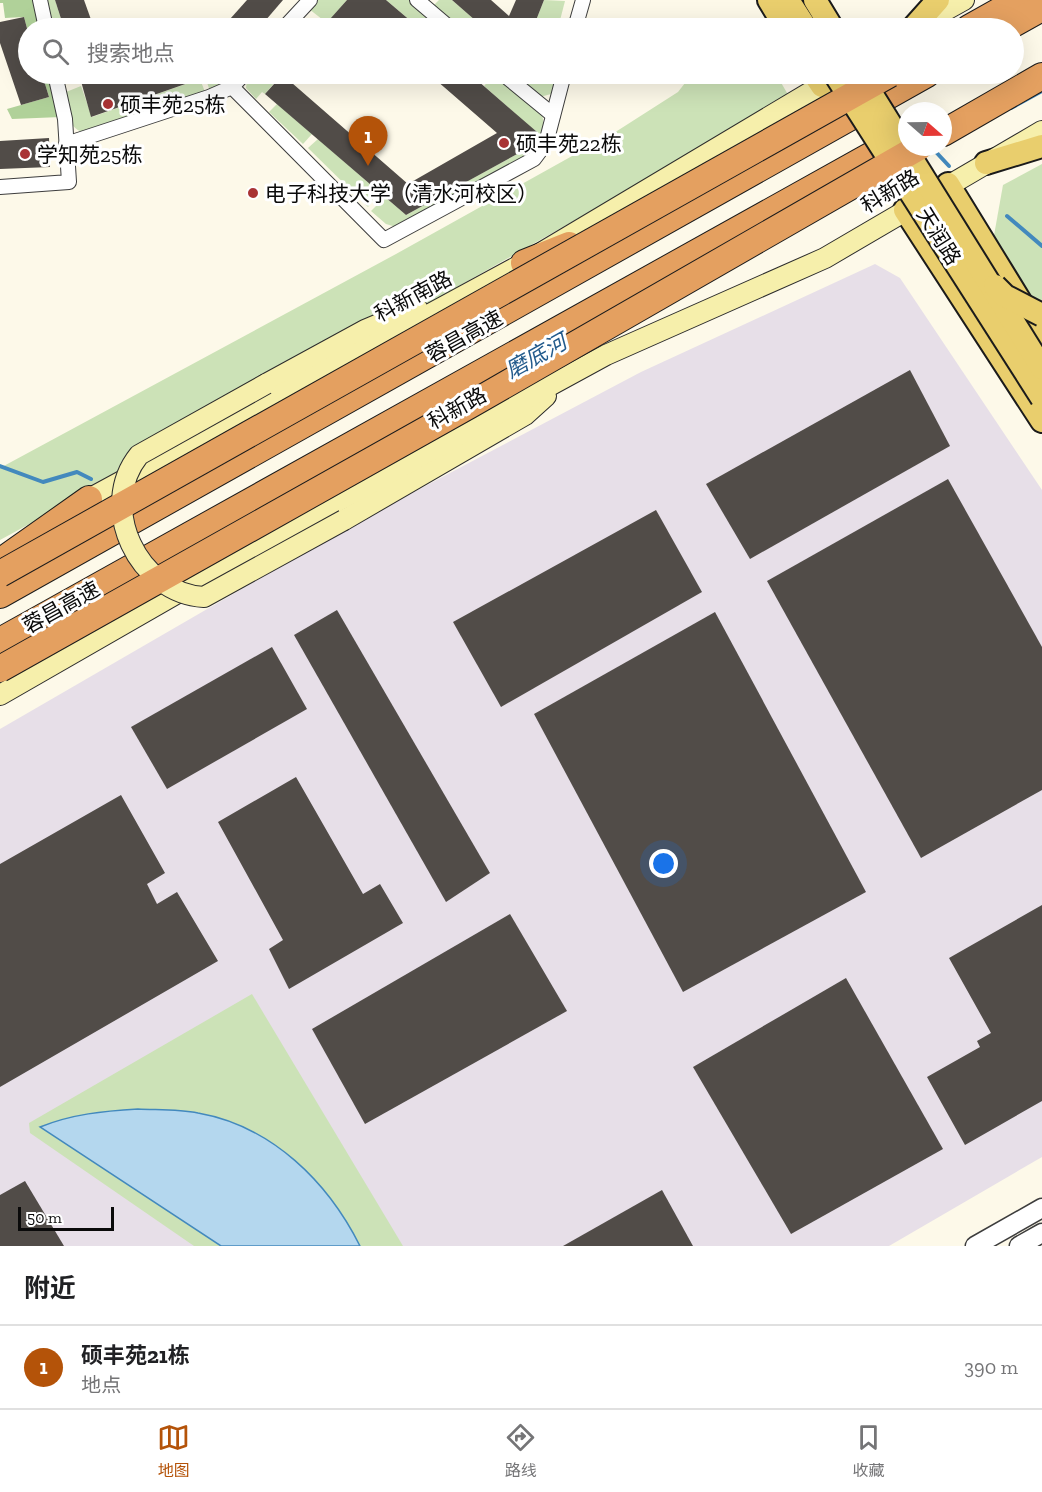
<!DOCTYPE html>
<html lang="zh">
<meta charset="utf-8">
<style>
:root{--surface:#fff;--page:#f2f2f2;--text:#202124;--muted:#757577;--line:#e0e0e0;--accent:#b45309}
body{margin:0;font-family:"Zilla Slab","Noto Sans SC",serif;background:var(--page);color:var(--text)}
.compass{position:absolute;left:898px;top:102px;width:54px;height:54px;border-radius:50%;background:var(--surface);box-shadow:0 6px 24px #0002;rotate:110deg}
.scale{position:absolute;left:18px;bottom:15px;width:96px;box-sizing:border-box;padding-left:6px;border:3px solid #0a0a0a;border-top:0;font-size:16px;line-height:21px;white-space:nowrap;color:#0a0a0a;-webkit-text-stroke:4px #fff;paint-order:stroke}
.you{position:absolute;left:664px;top:864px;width:21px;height:21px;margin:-15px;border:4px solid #fff;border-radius:50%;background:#1a73e8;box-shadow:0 0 0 9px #1a73e833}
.badge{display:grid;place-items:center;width:39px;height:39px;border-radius:50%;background:var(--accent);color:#fff;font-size:20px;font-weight:700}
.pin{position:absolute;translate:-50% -50px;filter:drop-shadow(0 2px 3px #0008)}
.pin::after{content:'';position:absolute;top:32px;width:21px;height:18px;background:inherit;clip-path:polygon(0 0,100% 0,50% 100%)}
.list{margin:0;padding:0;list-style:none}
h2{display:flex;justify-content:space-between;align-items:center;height:78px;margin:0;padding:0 24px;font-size:26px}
h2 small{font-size:20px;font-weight:400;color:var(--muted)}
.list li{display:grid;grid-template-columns:39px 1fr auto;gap:18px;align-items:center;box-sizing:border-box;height:84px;padding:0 24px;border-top:2px solid var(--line)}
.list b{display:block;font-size:22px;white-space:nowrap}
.list p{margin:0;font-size:20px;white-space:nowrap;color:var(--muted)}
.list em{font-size:20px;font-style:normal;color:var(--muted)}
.icon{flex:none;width:33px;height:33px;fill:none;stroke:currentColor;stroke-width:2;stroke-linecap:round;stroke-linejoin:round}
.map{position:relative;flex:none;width:1042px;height:1246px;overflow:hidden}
.search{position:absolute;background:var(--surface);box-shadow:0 6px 24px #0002;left:18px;right:18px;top:18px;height:66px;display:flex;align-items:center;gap:15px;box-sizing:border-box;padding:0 21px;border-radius:33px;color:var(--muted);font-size:22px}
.sheet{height:162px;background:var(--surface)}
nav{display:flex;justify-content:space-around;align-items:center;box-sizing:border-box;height:84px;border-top:2px solid var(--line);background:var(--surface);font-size:16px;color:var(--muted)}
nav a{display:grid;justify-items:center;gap:3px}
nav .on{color:var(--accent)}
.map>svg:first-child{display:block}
</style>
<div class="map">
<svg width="1042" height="1246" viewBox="0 0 1042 1246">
<rect width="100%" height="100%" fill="#fdf9e9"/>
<path fill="#e7dfe8" d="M875 264 900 278 1042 490V1157L889 1246H0V729L359 521 641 372Z"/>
<g fill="#cce2b7">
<path d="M45 0H55L64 28H52Z"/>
<path d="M317 0H347L327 23 309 9Z"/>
<path d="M386 0H410L428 16 418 27Z"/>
<path d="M439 0H452L484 28H460L434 5Z"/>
<path d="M544 0 565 1 558 28H533Z"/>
<path d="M216 74H240L235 79 210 91 205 77Z"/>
<path d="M252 74H277L280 76 265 94 262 92 256 99 246 88 247 79Z"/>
<path d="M495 74 542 115C554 153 493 174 467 188L464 183 519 153 537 133 484 86Z"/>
<path d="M511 74H546L556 78 551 94 540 97Z"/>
<path d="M692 74H776L790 98 297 378 0 540V468L396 254 617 131 678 92Z"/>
<path d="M200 79 205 92 83 132C66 128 69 107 66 92L81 86 92 117Z"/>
<path d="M277 104 312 134 303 144 269 112Z"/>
<path d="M318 139 379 192 368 207 308 148Z"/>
<path d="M1042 164V319L993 241 1003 185Z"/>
<path d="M457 187 461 192 396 227 386 224 371 211 385 197 406 215Z"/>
<path d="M252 994 403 1246H194L30 1133 29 1123Z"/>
</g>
<g fill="#b0d199">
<path d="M0 0H37L43 28H28V32L24 17 5 18 3 3H0Z"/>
<path d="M42 74H53L61 117 12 119 7 109 49 97Z"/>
</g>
<path fill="#b4d7ee" stroke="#4389bd" stroke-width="1.5" d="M138 1109C158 1110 179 1109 198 1113 272 1126 328 1182 360 1246H221L40 1127C72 1114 104 1111 138 1109Z"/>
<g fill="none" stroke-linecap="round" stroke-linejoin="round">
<g stroke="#4389bd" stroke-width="4">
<path d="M1011 108 1042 91"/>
<path d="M935 151 949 166"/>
<path d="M926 155 941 147"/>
<path d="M1007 216 1042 246"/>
<path d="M0 466 43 482 77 472 91 479"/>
</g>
</g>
<g fill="#514c48">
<path d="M55 0H84L94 28H64Z"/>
<path d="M247 0H283L259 28H222Z"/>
<path d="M347 0H386L419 28H378L365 18 356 28H322Z"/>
<path d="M452 0H491L509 16 516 0H544L533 28H484Z"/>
<path d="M24 17 28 32V74H42L49 97 21 105 0 43V22Z"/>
<path d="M79 74H210L211 75 91 117Z"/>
<path d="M283 74H300L292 83 408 184 497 133 429 74H470L537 132 519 153 406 215 265 94Z"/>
<path d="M49 138 50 167 0 169V141Z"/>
<path d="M910 370 950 446 750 559 706 484Z"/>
<path d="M948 479 1042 647V790L921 858 767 581Z"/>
<path d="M656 510 702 592 501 707 453 622Z"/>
<path d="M337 610 490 873 446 902 294 635Z"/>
<path d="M715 612 866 892 683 992 534 714Z"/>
<path d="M272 647 307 709 167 789 131 727Z"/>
<path d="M296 777 363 894 380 884 403 923 289 989 269 949 283 940 218 822Z"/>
<path d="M121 795 165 873 147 884 157 904 177 892 218 961 0 1087V864Z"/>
<path d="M1042 905V1101L965 1145 927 1077 980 1047 977 1041 991 1033 949 958Z"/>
<path d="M510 914 567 1011 365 1124 312 1029Z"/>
<path d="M846 978 943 1149 791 1234 693 1067Z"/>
<path d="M25 1181 64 1246H0V1195Z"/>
<path d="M662 1190 693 1246H563Z"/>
</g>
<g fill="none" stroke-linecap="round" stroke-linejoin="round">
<defs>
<g id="minor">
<path d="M40 0 46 28"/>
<path d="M417 0 450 28"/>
<path d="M284 28 310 0"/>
<path d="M575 28 583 0"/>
<path d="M503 74 553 115"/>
<path d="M232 87 384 240 534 159 546 143 564 74"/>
<path d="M66 144 209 97 232 87 244 74"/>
<path d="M0 187 69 182 65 119 55 74"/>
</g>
<g id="tertiary">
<path d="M975 1246 1042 1208"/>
<path d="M1019 1246 1042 1233"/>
</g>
<g id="secondary">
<path d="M919 25 964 0"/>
<path d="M266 384 365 330 417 308"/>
<path d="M76 506 524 263 834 78"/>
<path d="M344 520 525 415 546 396"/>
<path d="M0 695 338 501 606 355 825 258 1042 131"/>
</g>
<g id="primary">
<path d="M769 0 786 28"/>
<path d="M788 0 806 28"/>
<path d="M815 0 832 28"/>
<path d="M913 28 938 0"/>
<path d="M814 74 822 86"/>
<path d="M986 163 1042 146"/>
<path d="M948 184 1042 337"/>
<path d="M905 210 1042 421"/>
</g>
<g id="motorway">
<path d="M969 28 1019 0"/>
<path d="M1006 28 1042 8"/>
<path d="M943 133 1042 76"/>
<path d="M524 263 569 245"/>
<path d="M0 562 89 499"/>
<path d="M0 595 927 74"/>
<path d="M0 641 904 137"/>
</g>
</defs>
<use href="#minor" stroke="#3d3d3d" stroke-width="16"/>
<use href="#tertiary" stroke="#3d3d3d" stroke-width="21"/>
<use href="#secondary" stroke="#2c2c2c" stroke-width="22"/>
<use href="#primary" stroke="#1b1b1b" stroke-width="26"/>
<use href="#motorway" stroke="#1b1b1b" stroke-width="28"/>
<use href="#minor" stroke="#fff" stroke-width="14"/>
<use href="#tertiary" stroke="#fff" stroke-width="18"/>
<use href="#secondary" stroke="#f6efab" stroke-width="20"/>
<use href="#primary" stroke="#e9ce6d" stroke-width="22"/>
<use href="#motorway" stroke="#e4a060" stroke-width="26"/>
<defs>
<path id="secondary-bridge" d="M266 384 139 455C97 507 138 593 204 597L344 520"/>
<g id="primary-bridge">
<path d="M835 74 1042 398"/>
<path d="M859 74 1042 368"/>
<path d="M995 286 1005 296 1042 315"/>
</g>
<g id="motorway-bridge">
<path d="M0 574 890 74"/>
<path d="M0 669 470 405 919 147"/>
</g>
</defs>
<use href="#secondary-bridge" stroke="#2c2c2c" stroke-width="22" stroke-linecap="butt"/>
<use href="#primary-bridge" stroke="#1b1b1b" stroke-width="26" stroke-linecap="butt"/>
<use href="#motorway-bridge" stroke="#1b1b1b" stroke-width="28" stroke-linecap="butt"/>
<use href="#secondary-bridge" stroke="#f6efab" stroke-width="20"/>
<use href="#primary-bridge" stroke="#e9ce6d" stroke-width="22"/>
<use href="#motorway-bridge" stroke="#e4a060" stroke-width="26"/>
</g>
<g fill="#a93335" stroke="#fff" stroke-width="2">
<circle cx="108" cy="104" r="6"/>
<circle cx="504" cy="143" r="6"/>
<circle cx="25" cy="154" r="6"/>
<circle cx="253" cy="193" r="6"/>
</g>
<g text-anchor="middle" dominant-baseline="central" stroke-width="6" stroke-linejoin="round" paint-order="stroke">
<g font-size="21" fill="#0a0a0a" stroke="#fff" text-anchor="start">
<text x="120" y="104">硕丰苑25栋</text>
<text x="516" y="143">硕丰苑22栋</text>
<text x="37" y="154">学知苑25栋</text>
<text x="265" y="193">电子科技大学（清水河校区）</text>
</g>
<g font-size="21" fill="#0a0a0a" stroke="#fff">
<text transform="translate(890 191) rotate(-31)">科新路</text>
<text transform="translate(939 236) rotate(58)">天润路</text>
<text transform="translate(413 296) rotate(-28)">科新南路</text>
<text transform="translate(464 336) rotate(-29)">蓉昌高速</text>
<text transform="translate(457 408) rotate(-29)">科新路</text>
<text transform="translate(61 607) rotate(-29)">蓉昌高速</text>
</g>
<g font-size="22" font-style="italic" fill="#235b8c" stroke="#fff">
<text transform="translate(536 356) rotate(-29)">磨底河</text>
</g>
</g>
</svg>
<svg class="compass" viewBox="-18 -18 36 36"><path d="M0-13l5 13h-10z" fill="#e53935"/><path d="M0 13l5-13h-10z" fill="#757577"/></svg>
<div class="scale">50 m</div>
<div class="you"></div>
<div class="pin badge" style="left:368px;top:166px">1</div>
<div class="search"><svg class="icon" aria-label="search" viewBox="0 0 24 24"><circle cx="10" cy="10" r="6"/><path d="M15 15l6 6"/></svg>搜索地点</div>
</div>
<section class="sheet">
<h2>附近<small></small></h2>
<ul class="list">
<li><span class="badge">1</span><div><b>硕丰苑21栋</b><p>地点</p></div><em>390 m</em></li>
</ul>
</section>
<nav>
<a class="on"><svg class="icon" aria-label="map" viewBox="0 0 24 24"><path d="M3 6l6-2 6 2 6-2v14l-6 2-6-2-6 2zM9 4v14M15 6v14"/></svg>地图</a>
<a><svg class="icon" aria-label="directions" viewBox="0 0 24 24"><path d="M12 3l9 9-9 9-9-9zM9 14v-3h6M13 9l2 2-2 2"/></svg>路线</a>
<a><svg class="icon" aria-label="saved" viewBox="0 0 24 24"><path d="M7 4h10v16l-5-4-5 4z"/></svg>收藏</a>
</nav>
